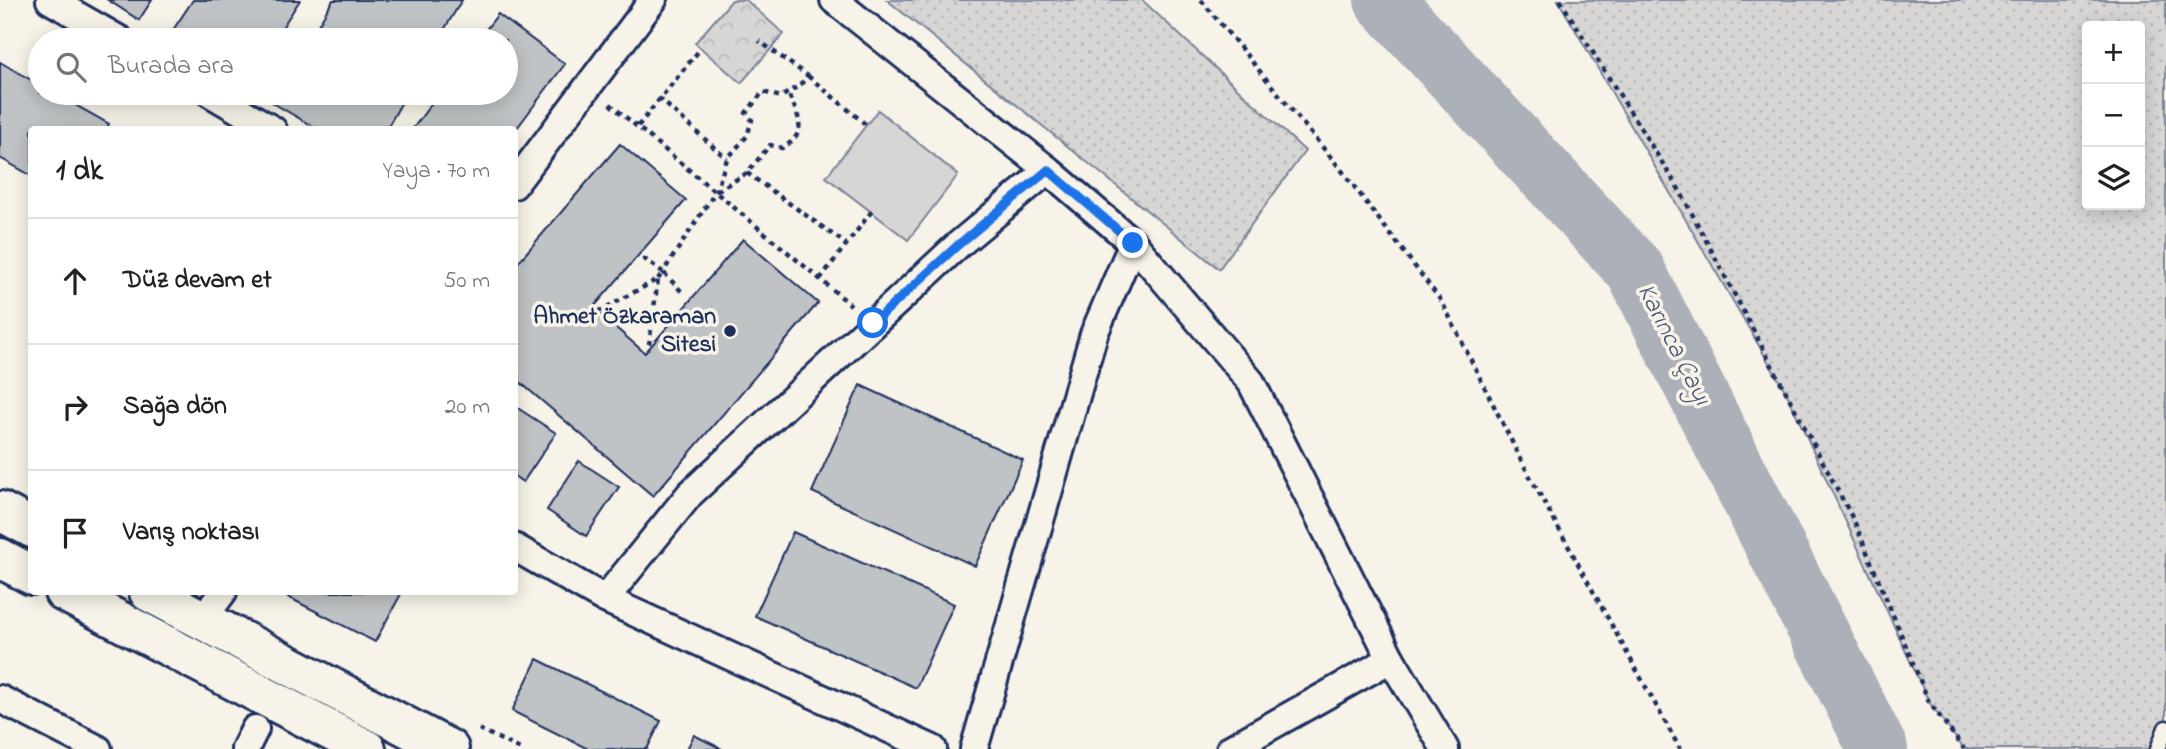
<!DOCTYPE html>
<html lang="tr">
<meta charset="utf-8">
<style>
:root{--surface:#fff;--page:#f6f6f6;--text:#222;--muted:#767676;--line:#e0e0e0}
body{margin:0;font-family:"Indie Flower",sans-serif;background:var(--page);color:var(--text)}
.controls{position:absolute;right:21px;top:21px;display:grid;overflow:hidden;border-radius:7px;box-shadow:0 4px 18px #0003}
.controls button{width:63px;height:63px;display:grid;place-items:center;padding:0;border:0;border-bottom:2px solid var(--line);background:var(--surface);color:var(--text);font:35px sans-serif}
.stop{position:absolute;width:21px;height:21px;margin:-16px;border:5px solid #1a73e8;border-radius:50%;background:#fff}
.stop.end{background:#1a73e8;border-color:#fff;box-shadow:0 2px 7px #0008}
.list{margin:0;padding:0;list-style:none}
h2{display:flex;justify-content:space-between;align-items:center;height:91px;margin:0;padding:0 28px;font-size:30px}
h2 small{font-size:23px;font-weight:400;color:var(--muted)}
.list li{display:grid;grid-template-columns:46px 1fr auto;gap:21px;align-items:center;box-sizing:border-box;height:126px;padding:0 28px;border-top:2px solid var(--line)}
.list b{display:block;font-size:26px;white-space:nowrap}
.list em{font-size:23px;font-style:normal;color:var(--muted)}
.icon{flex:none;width:38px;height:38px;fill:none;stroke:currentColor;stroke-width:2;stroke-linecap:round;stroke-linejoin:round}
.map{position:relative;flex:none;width:2166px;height:749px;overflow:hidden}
.search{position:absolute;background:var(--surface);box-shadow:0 4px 18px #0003;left:28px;top:28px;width:490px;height:77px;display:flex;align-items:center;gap:18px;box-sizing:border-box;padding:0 24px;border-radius:38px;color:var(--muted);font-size:26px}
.panel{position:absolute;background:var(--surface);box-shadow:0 4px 18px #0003;left:28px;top:126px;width:490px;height:469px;border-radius:7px}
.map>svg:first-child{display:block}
</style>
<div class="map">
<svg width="2166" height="749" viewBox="0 0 2166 749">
<defs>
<pattern id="grass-dots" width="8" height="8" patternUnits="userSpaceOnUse" patternTransform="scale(1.75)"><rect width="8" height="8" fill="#d7d6d4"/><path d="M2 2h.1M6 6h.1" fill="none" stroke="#b8b8b8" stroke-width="1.8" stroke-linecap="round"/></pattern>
<pattern id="park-crowns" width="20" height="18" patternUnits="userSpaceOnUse" patternTransform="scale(1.75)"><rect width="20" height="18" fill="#d7d6d4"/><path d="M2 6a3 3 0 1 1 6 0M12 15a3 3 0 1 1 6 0" fill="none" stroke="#b8b8b8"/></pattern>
</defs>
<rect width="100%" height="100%" fill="#f7f3e8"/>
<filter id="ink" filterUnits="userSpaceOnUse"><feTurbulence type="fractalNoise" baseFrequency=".0143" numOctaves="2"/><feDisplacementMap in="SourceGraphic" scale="14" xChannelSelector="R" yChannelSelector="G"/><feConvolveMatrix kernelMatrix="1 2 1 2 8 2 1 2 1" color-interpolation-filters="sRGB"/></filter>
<g filter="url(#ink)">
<g fill="url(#grass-dots)" stroke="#798299" stroke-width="2" fill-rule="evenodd">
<path d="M887 0H1142L1305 151 1219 269Z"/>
<path d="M1558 0H2166V728L2158 749H1964L1929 702 1787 394ZM2087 26H2140V205H2087Z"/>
</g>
<path fill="url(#park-crowns)" stroke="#798299" stroke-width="2" d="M732 0H746L784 34 741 83 695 43Z"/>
<path fill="#d7d6d4" stroke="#798299" stroke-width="2" d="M878 110 958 175 908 240 826 177Z"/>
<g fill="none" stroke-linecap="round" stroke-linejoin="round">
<path stroke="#acb0b9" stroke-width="60" d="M1384 0 1635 270 1878 749"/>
</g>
<g fill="#c0c3c5" stroke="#1b2f5e" stroke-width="2">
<path d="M108 0H152L139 20Z"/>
<path d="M193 0H300L274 40H188L173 30Z"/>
<path d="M333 0H462L438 40H309Z"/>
<path d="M498 14 565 64 514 132V130H412L439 93H506V40H478Z"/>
<path d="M0 62 40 85V93H54L109 124 106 130H32V176L0 158Z"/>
<path d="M279 93H407L386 130H319L273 103Z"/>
<path d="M620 144 686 200 593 308 645 353 743 239 818 303 653 496 514 377V267Z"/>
<path d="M860 385 1023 460 975 566 812 492Z"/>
<path d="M516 407 556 433 523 482 514 476V410Z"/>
<path d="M579 461 619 487 586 536 547 510Z"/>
<path d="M793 532 954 604 916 688 755 616Z"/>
<path d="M291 592H402L375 642 288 597Z"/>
<path d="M537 659 661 721 647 749H588L512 711Z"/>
<path d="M694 735 722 749H687Z"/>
</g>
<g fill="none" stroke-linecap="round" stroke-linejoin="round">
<defs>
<path id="service" d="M2158 749 2166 728"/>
<g id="minor">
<path d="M50 0 120 40"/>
<path d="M834 0 1048 170"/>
<path d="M210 93 273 130"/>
<path d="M514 185 653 0"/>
<path d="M514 547 605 599"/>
<path d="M202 620 223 592"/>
<path d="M1391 659 1445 749"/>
<path d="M0 699 98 749"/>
<path d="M245 749 255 729"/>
<path d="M933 749 605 599 690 494 958 245 1048 170 1133 243 1251 382 1391 659 1230 749"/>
<path d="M974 749 1094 334 1133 243"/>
</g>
<g id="primary">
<path d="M0 511 32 528"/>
<path d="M0 558 32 575"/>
<path d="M64 592 366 749"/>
<path d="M149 592 449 749"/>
</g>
</defs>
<use href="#service" stroke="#1b2f5e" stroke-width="19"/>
<use href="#minor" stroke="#1b2f5e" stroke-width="32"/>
<use href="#primary" stroke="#1b2f5e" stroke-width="44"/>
<g stroke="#1b2f5e" stroke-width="4.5" stroke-dasharray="5 5" stroke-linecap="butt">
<path d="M1201 0 1343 172 1442 302 1522 462 1680 749"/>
<path d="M1560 0 1680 191 1855 523 1929 702 1964 749"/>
<path d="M808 76 869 127"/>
<path d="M659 98 727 159"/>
<path d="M610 104 851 305"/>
<path d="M638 126 701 48"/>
<path d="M747 173 846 244"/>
<path d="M717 191 747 173 770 145 782 148C810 133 798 115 788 93"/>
<path d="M643 258 663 272 716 191 727 159 747 136 752 120 746 113 763 92 781 97 800 85 808 76 759 41"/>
<path d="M658 279 663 272 682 292"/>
<path d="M820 279 872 211"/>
<path d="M598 312 658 279 649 344"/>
<path d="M479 729 520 749"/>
</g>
<use href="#service" stroke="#f7f3e8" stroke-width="14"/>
<use href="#minor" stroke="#f7f3e8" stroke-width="26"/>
<use href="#primary" stroke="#f7f3e8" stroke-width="38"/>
</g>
</g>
<g fill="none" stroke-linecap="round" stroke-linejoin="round" filter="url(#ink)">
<path stroke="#1a73e8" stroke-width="9" d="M873 323 958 245 1048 170 1133 243"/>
</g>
<circle fill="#1b2f5e" stroke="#f7f3e8" stroke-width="2.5" cx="730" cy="331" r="7"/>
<g text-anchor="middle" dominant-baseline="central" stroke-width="7" stroke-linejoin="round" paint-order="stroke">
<g font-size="24" font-weight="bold" fill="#1b2f5e" stroke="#f7f3e8" text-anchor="end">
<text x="716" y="317">Ahmet Özkaraman<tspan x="716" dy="28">Sitesi</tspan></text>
</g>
<g font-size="26" font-style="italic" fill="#465679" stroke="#f7f3e8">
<text transform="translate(1673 345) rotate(63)">Karınca Çayı</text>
</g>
</g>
</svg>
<div class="controls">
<button>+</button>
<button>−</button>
<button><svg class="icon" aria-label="layers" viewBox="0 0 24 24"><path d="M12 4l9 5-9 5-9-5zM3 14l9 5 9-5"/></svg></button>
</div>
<div class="stop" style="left:873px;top:323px"></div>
<div class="stop end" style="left:1133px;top:243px"></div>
<div class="search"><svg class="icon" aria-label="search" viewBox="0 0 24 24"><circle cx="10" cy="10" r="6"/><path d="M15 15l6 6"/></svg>Burada ara</div>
<section class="panel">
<h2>1 dk<small>Yaya · 70 m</small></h2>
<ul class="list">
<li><svg class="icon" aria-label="ahead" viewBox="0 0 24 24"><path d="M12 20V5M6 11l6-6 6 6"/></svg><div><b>Düz devam et</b></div><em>50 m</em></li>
<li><svg class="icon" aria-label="right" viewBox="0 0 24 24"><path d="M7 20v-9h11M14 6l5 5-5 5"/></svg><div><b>Sağa dön</b></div><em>20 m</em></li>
<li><svg class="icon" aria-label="arrive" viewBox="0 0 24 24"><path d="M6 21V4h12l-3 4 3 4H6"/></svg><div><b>Varış noktası</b></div></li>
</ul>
</section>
</div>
